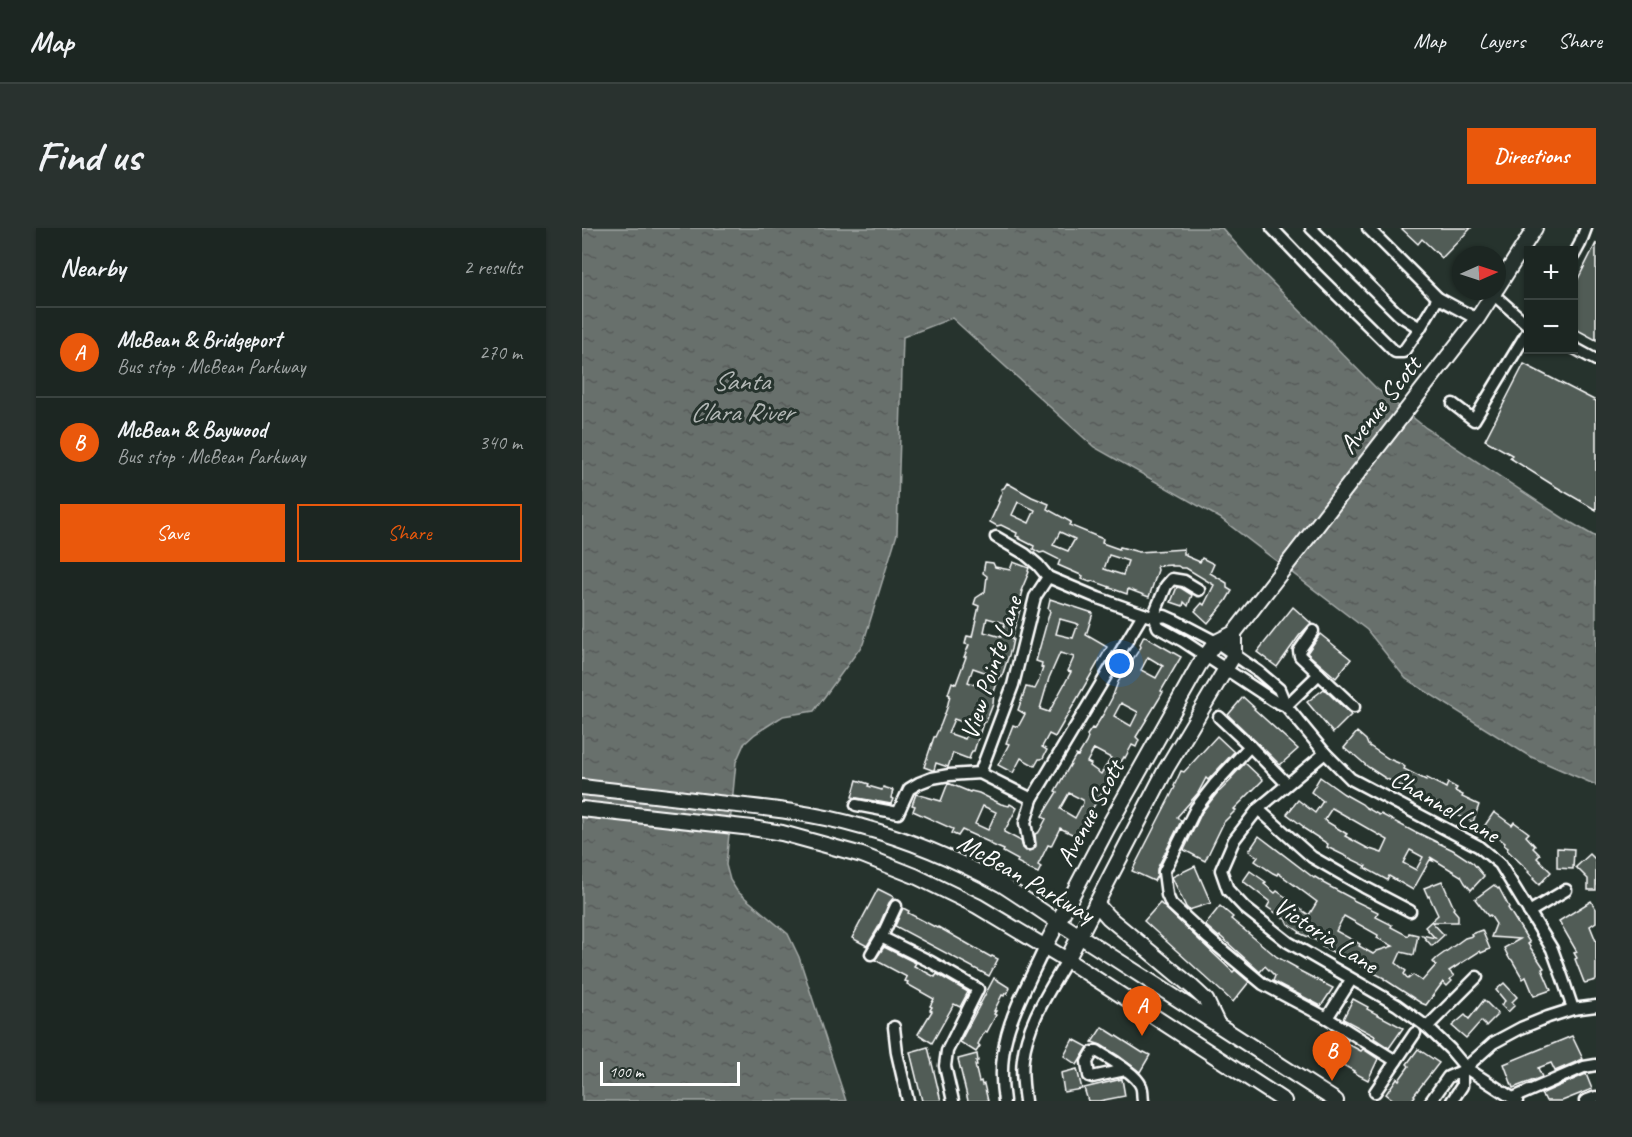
<!DOCTYPE html>
<meta charset="utf-8">
<style>
:root{--surface:#1c2622;--page:#29322f;--text:#f1f3f6;--muted:#a0a5a5;--line:#3a4340;--accent:#ea580c}
body{margin:0;font-family:Caveat,sans-serif;background:var(--page);color:var(--text)}
.controls{position:absolute;right:18px;top:18px;display:grid;overflow:hidden;border-radius:0px;box-shadow:0 2px 4px #0004}
.controls button{width:54px;height:54px;display:grid;place-items:center;padding:0;border:0;border-bottom:2px solid var(--line);background:var(--surface);color:var(--text);font:30px sans-serif}
.compass{position:absolute;left:870px;top:18px;width:54px;height:54px;border-radius:50%;background:var(--surface);box-shadow:0 2px 4px #0004;rotate:87deg}
.scale{position:absolute;left:18px;bottom:15px;width:140px;box-sizing:border-box;padding-left:6px;border:3px solid #fff;border-top:0;font-size:16px;line-height:21px;white-space:nowrap;color:#fff;-webkit-text-stroke:4px #26332d;paint-order:stroke}
.you{position:absolute;left:538px;top:436px;width:21px;height:21px;margin:-15px;border:4px solid #fff;border-radius:50%;background:#1a73e8;box-shadow:0 0 0 9px #1a73e833}
.badge{display:grid;place-items:center;width:39px;height:39px;border-radius:50%;background:var(--accent);color:#fff;font-size:20px;font-weight:700}
.pin{position:absolute;translate:-50% -50px;filter:drop-shadow(0 2px 3px #0008)}
.pin::after{content:'';position:absolute;top:32px;width:21px;height:18px;background:inherit;clip-path:polygon(0 0,100% 0,50% 100%)}
.list{margin:0;padding:0;list-style:none}
h2{display:flex;justify-content:space-between;align-items:center;height:78px;margin:0;padding:0 24px;font-size:26px}
h2 small{font-size:20px;font-weight:400;color:var(--muted)}
.list li{display:grid;grid-template-columns:39px 1fr auto;gap:18px;align-items:center;box-sizing:border-box;height:90px;padding:0 24px;border-top:2px solid var(--line)}
.list b{display:block;font-size:22px;white-space:nowrap}
.list p{margin:0;font-size:20px;white-space:nowrap;color:var(--muted)}
.list em{font-size:20px;font-style:normal;color:var(--muted)}
.actions{display:flex;gap:12px;padding:18px 24px}
.actions a{flex:1;padding:14px 0;border:2px solid var(--accent);border-radius:0px;text-align:center;font-size:21px;color:var(--accent)}
.actions .main{background:var(--accent);color:#fff}
.map{position:relative;flex:none;width:1014px;height:873px;overflow:hidden;border-radius:0px}
header{display:flex;align-items:center;gap:36px;box-sizing:border-box;height:84px;padding:0 30px;background:var(--surface);border-bottom:2px solid var(--line)}
header strong{font-size:28px}
nav{display:flex;gap:33px;margin-inline-start:auto;font-size:21px}
.intro{display:flex;align-items:center;justify-content:space-between;box-sizing:border-box;height:144px;padding:0 36px}
h1{margin:0;font-size:42px}
.button{padding:15px 27px;border-radius:0px;background:var(--accent);color:#fff;font-size:21px;font-weight:700}
main{display:flex;gap:36px;padding:0 36px}
aside{flex:1;background:var(--surface);border-radius:0px;box-shadow:0 2px 4px #0004}
.map>svg:first-child{display:block}
</style>
<header>
<strong>Map</strong>
<nav><a>Map</a><a>Layers</a><a>Share</a></nav>
</header>
<div class="intro"><h1>Find us</h1><a class="button">Directions</a></div>
<main>
<aside>
<h2>Nearby<small>2 results</small></h2>
<ul class="list">
<li><span class="badge">A</span><div><b>McBean &amp; Bridgeport</b><p>Bus stop · McBean Parkway</p></div><em>270 m</em></li>
<li><span class="badge">B</span><div><b>McBean &amp; Baywood</b><p>Bus stop · McBean Parkway</p></div><em>340 m</em></li>
</ul>
<div class="actions"><a class="main">Save</a><a>Share</a></div>
</aside>
<div class="map">
<svg width="1014" height="873" viewBox="0 0 1014 873">
<defs>
<pattern id="water-ripples" width="26" height="14" patternUnits="userSpaceOnUse" patternTransform="scale(1.5)"><rect width="26" height="14" fill="#67706c"/><path d="M2 4q2-2 4 0t4 0M15 11q2-2 4 0t4 0" fill="none" stroke="#575a59"/></pattern>
</defs>
<rect width="100%" height="100%" fill="#26332d"/>
<filter id="ink" filterUnits="userSpaceOnUse"><feTurbulence type="fractalNoise" baseFrequency=".0167" numOctaves="2"/><feDisplacementMap in="SourceGraphic" scale="12" xChannelSelector="R" yChannelSelector="G"/><feConvolveMatrix kernelMatrix="1 2 1 2 8 2 1 2 1" color-interpolation-filters="sRGB"/></filter>
<g filter="url(#ink)">
<path fill="url(#water-ripples)" stroke="#a4a9a7" stroke-width="1.5" d="M0 0H640L672 36 794 160 844 200 981 290 1014 309V557L947 528 824 451 785 402 638 290 512 219 370 90 321 109 315 306 281 416 232 483 201 488 173 506 162 516 154 534 144 637 148 652 155 663 206 706 217 729 264 873H0Z"/>
<g fill="#515c57" stroke="#fff" stroke-width="1.5" fill-rule="evenodd">
<path d="M819 0H889L860 30 840 11 836 16Z"/>
<path d="M1014 15V112L992 100V59Z"/>
<path d="M942 136 1014 173V282L971 257 928 230 930 227 903 212Z"/>
<path d="M425 255 450 269 467 276 465 281 489 294 487 297 521 311 520 315 537 321 538 319 557 324 602 321V326H604V328L618 334 620 330 632 336 628 345 645 355V360L650 363 644 373 626 395 613 383 620 375 622 377 632 357 604 340H599L596 338H590V337L575 338 576 342 567 369 546 361 545 366 531 361 527 360 528 359 511 353 508 354 500 351 501 348 476 337 478 332 462 324 458 325 451 321 452 318 436 310 437 309 434 308 435 305 419 297 415 298 408 294 417 274 416 273 420 264 419 261 422 260ZM436 274 453 282 447 295 430 287ZM478 304 493 311 486 323 471 317ZM527 327 546 333 541 347 522 341Z"/>
<path d="M403 334 411 335 413 339 428 342 431 334 447 340 446 343 447 344 439 363H441L436 381 438 382 429 411H431L429 421 420 448 419 447 417 450 412 464 411 476 404 494 401 495 392 523H390L387 531 371 525 366 539 354 535 352 542H350L342 539 352 509H353L359 496 365 480 368 467 366 466 370 454 374 456 384 429H382L387 417 383 416 385 408 390 409 397 378 392 376 394 370 403 364 405 348 401 345ZM405 390 423 395 419 409 402 404ZM391 440 408 446 403 461 386 454ZM372 491 389 497 383 511 366 505Z"/>
<path d="M595 359 599 360 610 367 606 378 602 374 601 378 589 374Z"/>
<path d="M468 371 511 385 504 407 525 419 473 509 467 506 460 519 465 522 461 530 459 531H457L453 538 439 530 431 545 416 537 427 516 424 515 431 497 436 499 443 486 436 482 444 459 453 461 456 455 461 440 459 439 460 435 454 433 468 383 466 380ZM478 391 496 396 491 410 474 406ZM478 425 492 429 486 443 489 444 467 484 458 481 467 450Z"/>
<path d="M711 379 729 395 717 408 695 439 675 424Z"/>
<path d="M738 406 769 431 754 450 725 425Z"/>
<path d="M562 408 599 429 579 463 581 464 577 471 554 509 557 512 554 519 550 517 543 530 542 529 507 586 496 609 478 600 469 618 466 617 456 637 459 639 456 645 444 640 443 638 435 634 436 632 421 624 422 622 408 616 409 615 380 602 376 608 369 605 371 601 331 583 333 578 330 577 334 566 359 573 366 555 388 564 389 563 397 565 419 576 427 578 428 576 435 580 422 604 439 613 441 620 444 623 451 622 454 618 453 606 457 604 464 591 460 588 475 564 473 563 494 527 496 528 504 515 506 510 505 507 510 500 512 501 522 485 530 470 536 454 559 419 558 416ZM566 429 581 438 574 450 559 442ZM539 475 556 484 549 498 532 488ZM512 521 529 530 519 546 508 538 509 536 505 534ZM487 565 501 572V575L493 590 478 581ZM401 578 414 584 406 602 393 596Z"/>
<path d="M742 461 769 487 751 505 725 474Z"/>
<path d="M661 469 673 480 672 481 716 521 698 537 685 524 646 487Z"/>
<path d="M775 504 784 512 786 517 807 531 819 536 823 539 822 541 844 552 845 550 864 560 866 555 875 560 873 563 881 567 880 569 897 577 891 594 866 583 861 580V579L846 571 845 572 825 563 826 561 803 550 786 539 770 525 769 526 762 520Z"/>
<path d="M635 508 652 524 626 552 624 550 616 565 595 589 599 593 575 641V648L572 653 550 643 593 559 592 558 599 543 602 544Z"/>
<path d="M663 535 681 552 652 581 654 582 642 594 623 633 602 622 620 584 636 564 638 563 650 551 649 550Z"/>
<path d="M738 549 762 566 780 576 783 579 797 587 799 586 834 605V604L871 622 891 635 902 648 889 662 883 655 879 648 848 629 851 633 848 632 831 662 807 648 805 652 783 640 784 638 745 619 746 616 721 600 722 599 705 586 716 572 733 585 741 573 729 564ZM750 580 806 612 800 625 785 620 763 608 765 606 742 592ZM828 622 841 629 834 642 821 635Z"/>
<path d="M275 552 287 556 286 558 300 562 301 559 311 562 309 570 311 571 309 576 270 569Z"/>
<path d="M912 584 930 597 932 594 947 605 944 608 953 618 951 620 958 627 955 630 969 644 957 657 951 651 952 650 946 644 947 643 925 622 926 620 922 617 923 615 909 604 908 606 901 600Z"/>
<path d="M677 608 732 650 733 649 741 654V655L771 671V672L796 684 794 689 810 697 809 699 826 708 827 705 836 707 832 727 819 724 814 735 824 743 822 746 826 751 831 747 840 753 854 737 851 734 855 730 883 710 890 708 889 706 900 702 908 721 899 725 898 723 867 743 872 748 868 751 870 753 865 758 861 754 844 777 839 775 802 751V750L745 721 740 719 742 716 717 705 718 704 706 696 704 692 685 679 688 674 661 653 668 643 684 654 682 656 693 665 695 663 709 673 708 674 727 687 735 674 696 645 695 647 691 645 673 633 676 629 667 623ZM762 688 796 707 795 710 811 718 795 723 791 726 777 718 778 716 754 703Z"/>
<path d="M975 620 992 621 991 641 975 640Z"/>
<path d="M1008 626 1014 632V662H1006V651L994 639Z"/>
<path d="M613 638 629 675 607 682 604 679 590 649Z"/>
<path d="M860 653 872 680 871 681 876 687V694H850L862 707 850 718 840 707 853 710 843 699 856 687 847 668 846 669 842 660Z"/>
<path d="M912 657 916 661 917 660 927 679 926 680 948 715 946 716 962 740 960 741 969 762 952 768 944 749 941 751 930 732 927 730 922 720 938 711 909 709 914 696 908 687 906 688 893 671Z"/>
<path d="M296 661 312 669 307 675 296 700 285 718 270 710Z"/>
<path d="M1009 673 1014 681V694L1008 698 1014 713V752L1003 755 1002 754 993 731 995 730 992 725 995 724 977 693Z"/>
<path d="M578 675 651 744 653 742 667 754 651 774 562 693Z"/>
<path d="M638 678 651 689 649 691 695 729 715 740 714 741 751 760 739 778 691 753 693 748 683 738 678 744 638 708 637 709 623 697Z"/>
<path d="M321 680 327 683 326 685 355 700 356 699 409 729 410 728 416 731 407 748 313 698Z"/>
<path d="M302 719 334 735 332 738 340 742 353 749 355 746 386 764 378 779 372 776 350 815 336 806 350 783 348 782 350 779 348 778 352 771 325 756 326 754 323 753 325 749 293 732Z"/>
<path d="M412 750 428 760 425 766 423 765 422 768 420 767 412 783H414L412 786 414 787 405 804 403 803 396 816 398 818 394 824 378 814Z"/>
<path d="M922 755 935 769 930 774 933 777 926 784 919 777 923 773 914 762Z"/>
<path d="M771 771 786 779 785 781 821 800 807 820 792 810 793 808 761 791Z"/>
<path d="M902 772 916 786 904 798 899 793 884 810 870 798 883 787 887 791Z"/>
<path d="M520 799 561 825 562 824 568 827 558 844 537 828 519 817 510 814Z"/>
<path d="M750 803 766 812 764 815 779 823 781 821 796 831 786 852 771 844 772 843 736 823Z"/>
<path d="M990 808 1001 831 973 843 969 835 956 840 960 849 931 860 922 836Z"/>
<path d="M491 811 506 819 495 837 482 828Z"/>
<path d="M346 819 359 873H340L328 824Z"/>
<path d="M836 821 857 835 832 867 833 868 829 873H813L804 866 815 850 817 852 827 838 825 836Z"/>
<path d="M395 826 396 833H394L395 837H393L397 854 399 853 400 857 402 856 406 873H386L384 864 376 831Z"/>
<path d="M495 841 500 861 482 864 479 845Z"/>
<path d="M1004 846 1010 861 980 873H964L962 869H961L959 866Z"/>
<path d="M540 851 543 868 517 873H506L502 860Z"/>
</g>
<g fill="none" stroke-linecap="round" stroke-linejoin="round">
<defs>
<g id="minor">
<path d="M690 0 734 46 813 124H821L838 100 856 70"/>
<path d="M729 0 817 87 838 100"/>
<path d="M786 0 856 70 895 91"/>
<path d="M992 27 998 16 1004 0"/>
<path d="M911 66 946 97"/>
<path d="M992 120 1014 132"/>
<path d="M871 176 892 192 946 103"/>
<path d="M414 309 443 326 456 337 466 349 516 370 567 388"/>
<path d="M571 389 584 358 590 351 602 353 617 362"/>
<path d="M731 403 717 423 718 428 737 446"/>
<path d="M704 478 692 473 601 413 579 401 576 399 573 390 583 388 592 392 634 414 677 444 697 461 704 478 743 525 769 551 896 618 918 636 970 721 981 751 991 781"/>
<path d="M704 478 737 446 772 479"/>
<path d="M637 489 668 518 632 557 614 580 582 644 585 667 589 676 627 711 681 756 745 790"/>
<path d="M668 518 705 556"/>
<path d="M743 525 676 581 652 612 639 642 646 662 663 680 706 714 815 777 845 799 868 821 884 840 935 873"/>
<path d="M398 545 431 457 453 369 466 349"/>
<path d="M274 577 316 585 327 561 337 555 350 550 367 547 398 545 450 571"/>
<path d="M676 581 730 629 782 659 828 683"/>
<path d="M447 616 443 595 450 571 561 386"/>
<path d="M947 684 984 662"/>
<path d="M299 709 349 734 396 761 365 823 363 838 371 873"/>
<path d="M289 726 302 704 314 678"/>
<path d="M769 752 745 790 814 833 833 805"/>
<path d="M312 799 315 825 326 873"/>
<path d="M845 799 895 749"/>
<path d="M543 842 510 849 507 848 505 834 511 824 515 823C527 831 554 845 559 858 561 862 560 868 561 873"/>
<path d="M793 864 814 833"/>
<path d="M931 870 1002 839 1014 837"/>
<path d="M422 873C412 809 438 774 463 719"/>
<path d="M443 873C441 859 439 845 441 831 445 795 468 762 485 732"/>
<path d="M849 873 866 849 880 843 911 815 939 800 966 789 991 781 1014 778"/>
<path d="M870 873 880 858V843"/>
<path d="M1003 873 1014 869"/>
</g>
<g id="major">
<path d="M915 60 953 0"/>
<path d="M0 559C45 564 91 569 136 575 184 580 233 585 280 599 328 612 375 632 419 656 438 668 457 681 476 694L754 873"/>
<path d="M0 581 170 600 200 605 280 627 333 648 395 678 485 732 702 873"/>
<path d="M514 675 526 689 609 758 624 772 635 795"/>
<path d="M463 719 526 599 617 437 634 414 652 405 895 91 913 63"/>
<path d="M485 732 584 541 652 427V405"/>
</g>
</defs>
<use href="#minor" stroke="#fff" stroke-width="15"/>
<use href="#major" stroke="#fff" stroke-width="18"/>
<use href="#minor" stroke="#26332d" stroke-width="10"/>
<use href="#major" stroke="#26332d" stroke-width="14"/>
</g>
</g>
<g text-anchor="middle" dominant-baseline="central" stroke-width="6" stroke-linejoin="round" paint-order="stroke">
<g font-size="26" fill="#fff" stroke="#26332d">
<text transform="translate(798 177) rotate(-52)">Avenue Scott</text>
<text transform="translate(409 440) rotate(-72)">View Pointe Lane</text>
<text transform="translate(863 578) rotate(30)">Channel Lane</text>
<text transform="translate(508 585) rotate(-62)">Avenue Scott</text>
<text transform="translate(444 650) rotate(30)">McBean Parkway</text>
<text transform="translate(744 707) rotate(33)">Victoria Lane</text>
</g>
<g font-size="27" font-style="italic" fill="#b3b8b6" stroke="#26332d">
<text x="159" y="153">Santa<tspan x="159" dy="31">Clara River</tspan></text>
</g>
</g>
</svg>
<div class="controls">
<button>+</button>
<button>−</button>
</div>
<svg class="compass" viewBox="-18 -18 36 36"><path d="M0-13l5 13h-10z" fill="#e53935"/><path d="M0 13l5-13h-10z" fill="#a0a5a5"/></svg>
<div class="scale">100 m</div>
<div class="you"></div>
<div class="pin badge" style="left:560px;top:808px">A</div>
<div class="pin badge" style="left:750px;top:853px">B</div>
</div>
</main>
